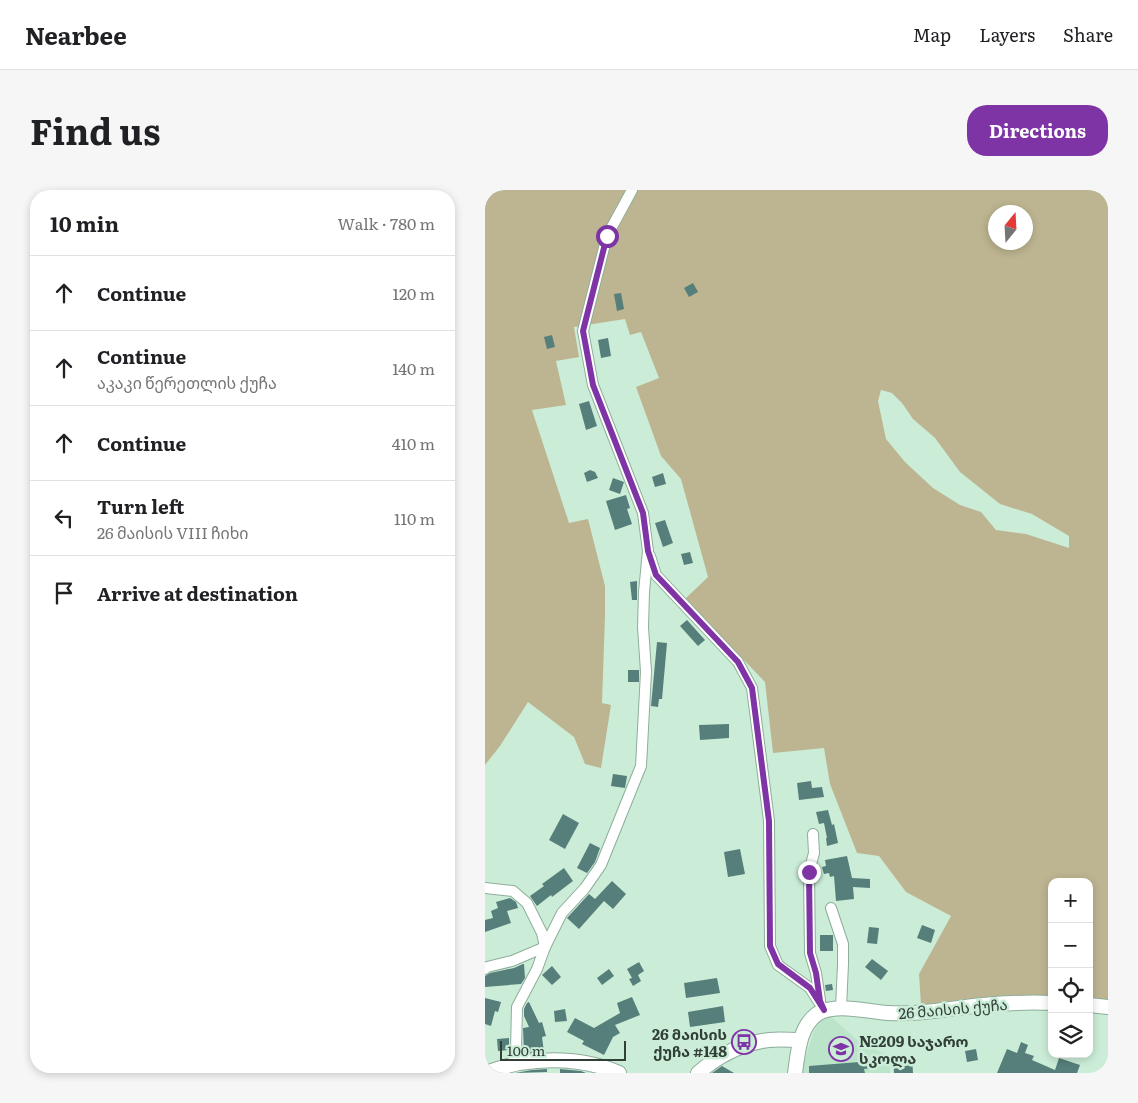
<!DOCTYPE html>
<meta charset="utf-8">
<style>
:root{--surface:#fff;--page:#f6f6f6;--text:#202124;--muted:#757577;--line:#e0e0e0;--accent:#7f34a6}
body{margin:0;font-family:Literata,"Noto Sans Georgian",serif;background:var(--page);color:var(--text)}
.controls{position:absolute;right:15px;bottom:15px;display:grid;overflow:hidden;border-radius:10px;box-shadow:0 2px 8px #0003}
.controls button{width:45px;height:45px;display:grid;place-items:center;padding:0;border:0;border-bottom:1px solid var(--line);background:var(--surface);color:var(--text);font:25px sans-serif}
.compass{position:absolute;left:503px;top:15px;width:45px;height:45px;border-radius:50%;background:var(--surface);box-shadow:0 2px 8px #0003;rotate:18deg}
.scale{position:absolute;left:15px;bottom:12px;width:126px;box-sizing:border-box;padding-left:5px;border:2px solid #313f36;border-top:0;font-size:14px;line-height:18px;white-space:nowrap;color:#313f36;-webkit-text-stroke:4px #cbedd8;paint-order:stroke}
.stop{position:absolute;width:15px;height:15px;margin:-11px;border:4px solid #7f34a6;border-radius:50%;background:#fff}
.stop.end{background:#7f34a6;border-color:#fff;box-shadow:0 1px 5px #0008}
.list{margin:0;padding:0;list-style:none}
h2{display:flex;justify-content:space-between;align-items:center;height:65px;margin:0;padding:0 20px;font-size:21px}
h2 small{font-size:16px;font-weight:400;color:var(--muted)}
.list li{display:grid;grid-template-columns:32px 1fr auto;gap:15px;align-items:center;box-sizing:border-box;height:75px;padding:0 20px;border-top:1px solid var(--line)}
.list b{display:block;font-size:19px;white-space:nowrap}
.list p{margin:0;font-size:16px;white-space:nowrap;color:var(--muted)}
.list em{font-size:16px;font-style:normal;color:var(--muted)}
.icon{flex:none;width:28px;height:28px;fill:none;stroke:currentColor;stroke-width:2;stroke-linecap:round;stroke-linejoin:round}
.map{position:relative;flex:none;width:623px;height:883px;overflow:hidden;border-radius:20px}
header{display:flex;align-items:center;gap:30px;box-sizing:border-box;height:70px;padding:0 25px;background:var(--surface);border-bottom:1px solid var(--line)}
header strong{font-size:24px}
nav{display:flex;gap:28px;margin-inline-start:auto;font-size:18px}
.intro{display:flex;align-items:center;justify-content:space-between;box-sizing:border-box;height:120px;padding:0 30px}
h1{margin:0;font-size:35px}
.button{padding:12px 22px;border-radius:20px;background:var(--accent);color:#fff;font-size:18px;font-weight:700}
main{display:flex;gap:30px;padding:0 30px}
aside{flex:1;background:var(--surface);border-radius:20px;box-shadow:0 2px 8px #0003}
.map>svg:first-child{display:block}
</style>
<header>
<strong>Nearbee</strong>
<nav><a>Map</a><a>Layers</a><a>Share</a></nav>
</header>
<div class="intro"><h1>Find us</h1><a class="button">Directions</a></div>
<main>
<aside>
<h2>10 min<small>Walk · 780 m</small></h2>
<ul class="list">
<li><svg class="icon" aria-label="ahead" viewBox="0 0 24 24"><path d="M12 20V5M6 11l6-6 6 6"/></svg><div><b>Continue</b></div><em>120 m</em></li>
<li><svg class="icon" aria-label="ahead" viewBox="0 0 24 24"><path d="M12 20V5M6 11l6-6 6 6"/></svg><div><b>Continue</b><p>აკაკი წერეთლის ქუჩა</p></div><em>140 m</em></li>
<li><svg class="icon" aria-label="ahead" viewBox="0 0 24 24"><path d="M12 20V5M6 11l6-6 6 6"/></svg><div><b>Continue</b></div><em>410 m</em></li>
<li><svg class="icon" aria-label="left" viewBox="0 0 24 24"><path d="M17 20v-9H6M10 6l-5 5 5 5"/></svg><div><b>Turn left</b><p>26 მაისის VIII ჩიხი</p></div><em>110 m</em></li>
<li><svg class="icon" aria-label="arrive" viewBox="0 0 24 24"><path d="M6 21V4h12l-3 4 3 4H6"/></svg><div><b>Arrive at destination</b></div></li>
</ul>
</aside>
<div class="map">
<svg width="623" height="883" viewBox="0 0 623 883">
<rect width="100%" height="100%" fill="#cbedd8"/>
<path fill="#bbe4ca" d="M344 825 372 850 405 867V883H315L333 830Z"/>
<path fill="#bdb591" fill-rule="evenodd" d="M0 0H623V810L604 808V692H567V806C523 802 479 810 436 815L434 784 466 726 421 702 394 666 372 663 345 594 339 558 288 563 280 492 200 409 223 387 196 289 176 266 151 197 174 188 156 142 145 145 140 129 89 137 94 167 71 171 81 215 47 220 84 333 103 329 120 396V426L117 513 126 515 116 578 100 574 89 547 43 512 15 556 0 575ZM510 22H540V52H510ZM396 200 407 203 417 213 428 229 450 248 475 282 515 314 547 324 584 346V358L541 344 511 340 496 322 475 315 448 298 420 272 401 249 393 211Z"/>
<g fill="#567e7a">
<path d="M208 93 213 102 204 107 199 98Z"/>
<path d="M136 103 139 119 132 121 129 104Z"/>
<path d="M67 145 70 157 62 159 59 147Z"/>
<path d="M123 148 126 166 116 168 113 150Z"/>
<path d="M104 211 112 236 101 240 94 214Z"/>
<path d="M105 280 110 282 113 288 102 292 99 283Z"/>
<path d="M178 283 181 294 170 297 167 287Z"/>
<path d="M128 288 139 292 135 304 124 300Z"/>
<path d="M141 305 145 318 142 319 147 334 130 340 121 311Z"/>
<path d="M180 330 188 353 178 357 170 333Z"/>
<path d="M205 362 208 373 199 375 196 364Z"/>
<path d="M152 391V410H147L145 392Z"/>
<path d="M202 430 220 450 213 456 195 436Z"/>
<path d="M172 452 182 453 177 509H174L173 517 166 516Z"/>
<rect x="143" y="480" width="11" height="12"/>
<path d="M244 534V548L215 550 214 535Z"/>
<path d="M128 584 142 586 140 598 126 596Z"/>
<path d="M326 591 327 598 337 597 339 607 314 610 312 593Z"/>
<path d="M343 620 347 635 349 634 353 653 342 656 341 648H342L339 633 334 634 331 622Z"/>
<path d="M78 624 94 633 80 659 64 650Z"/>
<path d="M105 653 115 658 110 672 102 683 92 678Z"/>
<path d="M255 659 260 684 243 687 239 662Z"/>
<path d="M362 666 367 688 385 689V698L368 697 369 709 351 711 349 686 345 687 344 683 339 684 337 677 341 676 340 670Z"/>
<path d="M79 678 88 691 67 707 66 705 52 716 45 706 59 696 57 694Z"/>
<path d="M127 691 141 704 128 719 119 711 94 739 82 728 104 704 110 709Z"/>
<path d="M25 708 31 712 33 718 22 721 26 733 0 742V730L8 728 6 721 13 718 11 712Z"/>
<path d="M437 735 450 740 446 753 432 748Z"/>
<path d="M384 737 394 738 392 754 382 753Z"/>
<rect x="335" y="745" width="13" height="16"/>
<path d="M387 769 403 781 396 790 380 777Z"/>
<path d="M154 772 159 781 153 785 156 791 148 796 144 789 147 788 142 779Z"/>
<path d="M38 774H39L40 788 36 794 0 797V786L5 783 29 778Z"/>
<path d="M67 776 76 787 67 795 57 785Z"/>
<path d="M124 779 129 786 117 795 112 788Z"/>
<path d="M232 788 235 803 201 808 199 793Z"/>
<path d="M347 794 348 800 341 801 340 795Z"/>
<path d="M147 807 155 825 130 835 135 843 128 847 119 865 97 854 99 851 82 842 90 828 109 838 135 823 132 813Z"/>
<path d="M0 808 16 812 13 822 10 821 6 836 0 834Z"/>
<path d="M44 812 54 833 57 832 61 846 57 847 59 862 39 864 38 838 44 837 39 826V819L42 813Z"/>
<path d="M238 816 240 832 205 837 203 822Z"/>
<path d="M80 819 82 831 70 832 69 821Z"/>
<path d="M24 848V860L13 861 12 849Z"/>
<path d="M536 852 543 855 540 863 549 866 547 870 570 880 574 868 595 875 592 883H512L522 859 532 863Z"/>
<path d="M491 859 493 870 482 872 480 861Z"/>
<path d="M427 866 428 883H409L408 867Z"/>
<path d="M387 871V878L379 879 380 883H324V876Z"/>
<path d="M237 876 249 883H227Z"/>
<path d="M62 879V882L30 883 47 880Z"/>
<path d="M75 879 96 881 101 883H75Z"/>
</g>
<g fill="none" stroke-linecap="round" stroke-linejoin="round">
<defs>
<g id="street">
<path d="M165 366 171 385 253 472 267 498 284 631 285 756 293 775 325 798 339 820"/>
<path d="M328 644 329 663 324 682 325 763 331 783 335 810"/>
<path d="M0 698 28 701 42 713 57 743 60 757 52 779 32 817 31 860 33 873"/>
<path d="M346 718 358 754V774L356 818"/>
<path d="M0 779 2 777 27 771 60 757 77 723 100 698 116 675 156 576 161 482 158 437 159 402 163 361 158 323 108 195 98 141 122 46 147 0"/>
</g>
<g id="secondary">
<path d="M604 815 623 817"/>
<path d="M0 883C11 880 23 875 34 873 67 868 103 870 134 883"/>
<path d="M213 883C233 866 257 853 284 850 294 849 305 850 315 850"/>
<path d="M310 883C313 863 314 837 332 824 351 812 383 822 403 823 435 825 467 818 498 815 521 813 544 812 567 813"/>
</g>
</defs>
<use href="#street" stroke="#8ead9a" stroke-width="12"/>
<use href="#secondary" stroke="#8ead9a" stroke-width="16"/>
<use href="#street" stroke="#fff" stroke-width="10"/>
<use href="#secondary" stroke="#fff" stroke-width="14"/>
</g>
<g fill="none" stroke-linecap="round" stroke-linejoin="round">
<path stroke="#7f34a6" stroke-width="6" d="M122 46 98 141 108 195 158 323 163 361 171 385 253 472 267 498 284 631 285 756 293 774 325 798 339 820 335 811 331 783 325 763 324 682"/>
</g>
<defs>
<symbol id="bus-ring" viewBox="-11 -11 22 22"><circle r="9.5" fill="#cbedd8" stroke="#7f34a6" stroke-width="1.5"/><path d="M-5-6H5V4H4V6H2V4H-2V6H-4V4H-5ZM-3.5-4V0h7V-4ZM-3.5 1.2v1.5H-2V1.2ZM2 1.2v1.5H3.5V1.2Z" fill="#7f34a6"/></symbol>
<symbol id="school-ring" viewBox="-11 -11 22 22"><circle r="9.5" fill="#cbedd8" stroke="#7f34a6" stroke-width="1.5"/><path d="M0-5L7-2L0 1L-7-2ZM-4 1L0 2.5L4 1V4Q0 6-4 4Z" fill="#7f34a6"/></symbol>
</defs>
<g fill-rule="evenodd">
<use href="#bus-ring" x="245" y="838" width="28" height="28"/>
<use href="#school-ring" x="342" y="845" width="28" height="28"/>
</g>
<g text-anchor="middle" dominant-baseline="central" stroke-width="5" stroke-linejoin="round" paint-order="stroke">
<g font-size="15" fill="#313f36" stroke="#cbedd8">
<text transform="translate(468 818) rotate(-5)">26 მაისის ქუჩა</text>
</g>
<g font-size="15" font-weight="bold" fill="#313f36" stroke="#cbedd8" text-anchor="end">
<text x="242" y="843">26 მაისის<tspan x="242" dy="17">ქუჩა #148</tspan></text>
<text x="374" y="850" text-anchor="start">№209 საჯარო<tspan x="374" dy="17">სკოლა</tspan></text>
</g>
</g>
</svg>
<div class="controls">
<button>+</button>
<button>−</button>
<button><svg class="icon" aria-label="locate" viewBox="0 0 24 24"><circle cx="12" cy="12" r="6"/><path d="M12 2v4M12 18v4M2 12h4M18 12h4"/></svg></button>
<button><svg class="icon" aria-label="layers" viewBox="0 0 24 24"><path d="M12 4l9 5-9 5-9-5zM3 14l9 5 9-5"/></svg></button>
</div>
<svg class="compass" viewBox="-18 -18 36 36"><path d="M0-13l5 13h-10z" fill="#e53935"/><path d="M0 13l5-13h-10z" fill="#757577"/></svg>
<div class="scale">100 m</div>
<div class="stop" style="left:122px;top:46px"></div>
<div class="stop end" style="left:324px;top:682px"></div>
</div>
</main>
